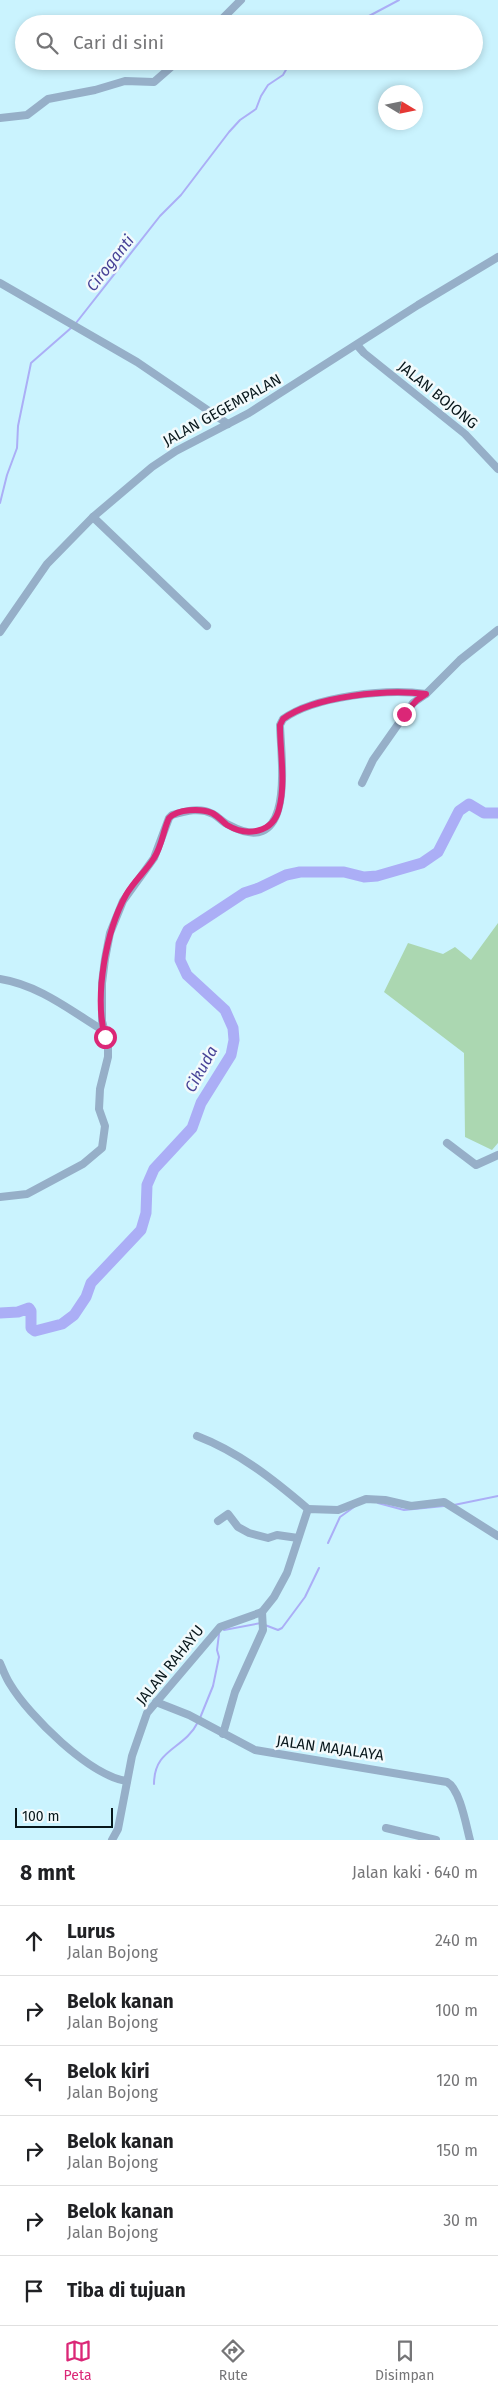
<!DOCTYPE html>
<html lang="id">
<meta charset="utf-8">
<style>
:root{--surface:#fff;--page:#f6f6f6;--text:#202124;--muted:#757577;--line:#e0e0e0;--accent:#db2777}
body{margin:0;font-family:"Fira Sans",sans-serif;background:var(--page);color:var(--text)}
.compass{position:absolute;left:378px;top:85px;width:45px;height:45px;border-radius:50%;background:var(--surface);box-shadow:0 2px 8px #0003;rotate:100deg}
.scale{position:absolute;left:15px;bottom:12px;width:98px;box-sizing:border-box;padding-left:5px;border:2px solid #08171b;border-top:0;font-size:14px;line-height:18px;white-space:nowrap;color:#08171b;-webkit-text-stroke:4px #f2fafc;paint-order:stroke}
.stop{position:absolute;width:15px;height:15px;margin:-11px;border:4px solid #db2777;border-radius:50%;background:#fff}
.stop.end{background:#db2777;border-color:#fff;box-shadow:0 1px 5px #0008}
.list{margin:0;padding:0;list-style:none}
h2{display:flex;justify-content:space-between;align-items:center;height:65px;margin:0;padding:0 20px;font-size:21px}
h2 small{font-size:16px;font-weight:400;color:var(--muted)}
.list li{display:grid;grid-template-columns:32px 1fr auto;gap:15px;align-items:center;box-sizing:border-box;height:70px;padding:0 20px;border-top:1px solid var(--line)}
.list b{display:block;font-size:19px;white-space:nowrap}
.list p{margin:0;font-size:16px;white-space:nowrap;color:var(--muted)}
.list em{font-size:16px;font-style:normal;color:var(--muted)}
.icon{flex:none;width:28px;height:28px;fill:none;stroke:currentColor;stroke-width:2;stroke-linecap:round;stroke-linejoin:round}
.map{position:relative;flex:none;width:498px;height:1840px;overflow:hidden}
.search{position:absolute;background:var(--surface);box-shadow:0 2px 8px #0003;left:15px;right:15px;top:15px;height:55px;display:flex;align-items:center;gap:12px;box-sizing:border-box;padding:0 18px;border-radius:28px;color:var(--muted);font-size:19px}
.sheet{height:485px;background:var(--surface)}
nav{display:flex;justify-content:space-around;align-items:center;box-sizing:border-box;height:70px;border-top:1px solid var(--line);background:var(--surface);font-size:14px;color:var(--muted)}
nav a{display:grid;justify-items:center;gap:2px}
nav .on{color:var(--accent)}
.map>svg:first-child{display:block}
</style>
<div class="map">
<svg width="498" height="1840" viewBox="0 0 498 1840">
<rect width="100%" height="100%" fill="#caf3fe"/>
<path fill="#abd7b1" d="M498 923V1143L492 1150 465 1137 464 1053 384 992 408 943 443 954 455 947 471 960Z"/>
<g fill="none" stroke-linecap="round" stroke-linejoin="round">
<g stroke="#abaef6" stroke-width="2">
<path d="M346 24 369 16 399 0"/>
<path d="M76 323 160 216 181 195 229 132 240 120 256 109 261 96 268 85 283 75 291 61"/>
<path d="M0 503 7 475 17 448 18 426 31 363 71 328"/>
<path d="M378 1503 404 1510 444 1506"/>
<path d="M454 1505 498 1496"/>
<path d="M328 1543 340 1517 354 1507"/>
<path d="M265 1625 278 1630 282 1628 305 1597 319 1568"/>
<path d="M224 1630 261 1623"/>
<path d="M200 1718 213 1686 219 1657 217 1650 219 1634"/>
<path d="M154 1784C154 1748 184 1750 198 1722"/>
</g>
<path stroke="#abaef6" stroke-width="11" d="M0 1313 18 1312 29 1308 31 1311V1328L35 1331 62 1324 74 1315 86 1297 91 1283 141 1230 146 1213 147 1185 154 1169 192 1128 201 1103 231 1055 234 1040 233 1028 225 1010 187 975 180 960 181 944 188 930 244 893 259 888 286 875 300 872H344L364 877 377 876 422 863 438 852 459 811 469 804 484 813H498"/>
<g stroke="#96afc8" stroke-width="8">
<path d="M217 24 241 0"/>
<path d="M0 118 27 115 48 99 95 90 125 81 154 82 178 61"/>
<path d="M0 283 137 362 228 424"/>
<path d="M357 345 364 353 465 434 498 469"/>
<path d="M93 517 207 626"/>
<path d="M0 632 47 564 93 517 152 467 176 451 249 413 418 305 498 257"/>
<path d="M362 783 373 760 413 703 426 694 460 660 498 630"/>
<path d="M0 979C39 985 71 1011 104 1031"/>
<path d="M447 1143 476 1165 498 1155"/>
<path d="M0 1197 27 1194 83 1164 102 1148 105 1126 99 1109 100 1089 108 1057V1044L102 1021V983L105 959 110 933 123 901 154 858 169 818 172 815C186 811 200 807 213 814 219 817 223 823 229 825 296 861 281 760 280 725L283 719C315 696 388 688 426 694"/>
<path d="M197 1436C239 1452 274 1480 308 1509"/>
<path d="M218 1521 228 1514 238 1527 249 1533 268 1538 277 1535 298 1538"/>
<path d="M0 1663C3 1670 6 1678 10 1684 29 1716 90 1776 127 1781"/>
<path d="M156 1702 189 1715 255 1750 447 1782C460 1789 466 1825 470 1840"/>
<path d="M223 1734 235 1692 263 1630 262 1612"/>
<path d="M386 1828 436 1840"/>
<path d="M112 1840 118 1829 132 1756 147 1713 220 1627 262 1612 274 1597 287 1573 308 1509 338 1510 366 1499 385 1500 411 1506 444 1502 498 1536"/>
</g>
</g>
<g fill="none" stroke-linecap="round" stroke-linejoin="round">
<path stroke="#db2777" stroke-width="6" d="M105 1037C94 996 106 931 126 895 134 881 146 871 154 858 162 846 163 831 169 818 178 809 200 808 212 813 218 816 222 821 227 825 247 837 273 833 279 809 286 783 280 752 280 725L283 719C314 696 388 689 426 694L417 700 404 714"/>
</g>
<g text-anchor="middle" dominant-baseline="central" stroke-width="5" stroke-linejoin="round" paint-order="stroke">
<g font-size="15" fill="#08171b" stroke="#f2fafc">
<text transform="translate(438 395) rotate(39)">JALAN BOJONG</text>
<text transform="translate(222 410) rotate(-29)">JALAN GEGEMPALAN</text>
<text transform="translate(170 1665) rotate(-51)">JALAN RAHAYU</text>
<text transform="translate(330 1748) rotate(8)">JALAN MAJALAYA</text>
</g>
<g font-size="16" font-style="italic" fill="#474296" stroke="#f2fafc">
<text transform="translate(110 263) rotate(-52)">Ciroganti</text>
<text transform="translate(201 1069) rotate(-61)">Cikuda</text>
</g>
</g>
</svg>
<svg class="compass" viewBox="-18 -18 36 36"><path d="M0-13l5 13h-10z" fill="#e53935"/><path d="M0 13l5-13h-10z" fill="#757577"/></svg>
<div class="scale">100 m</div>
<div class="stop" style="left:105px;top:1037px"></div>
<div class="stop end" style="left:404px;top:714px"></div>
<div class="search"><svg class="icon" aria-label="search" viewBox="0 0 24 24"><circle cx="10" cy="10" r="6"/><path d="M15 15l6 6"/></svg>Cari di sini</div>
</div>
<section class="sheet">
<h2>8 mnt<small>Jalan kaki · 640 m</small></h2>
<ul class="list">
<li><svg class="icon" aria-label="ahead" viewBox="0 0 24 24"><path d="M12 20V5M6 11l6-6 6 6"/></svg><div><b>Lurus</b><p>Jalan Bojong</p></div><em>240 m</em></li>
<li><svg class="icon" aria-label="right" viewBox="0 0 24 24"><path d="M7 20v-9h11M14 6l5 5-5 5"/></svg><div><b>Belok kanan</b><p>Jalan Bojong</p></div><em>100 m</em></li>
<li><svg class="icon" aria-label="left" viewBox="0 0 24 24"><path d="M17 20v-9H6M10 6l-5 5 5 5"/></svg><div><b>Belok kiri</b><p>Jalan Bojong</p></div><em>120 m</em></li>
<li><svg class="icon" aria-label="right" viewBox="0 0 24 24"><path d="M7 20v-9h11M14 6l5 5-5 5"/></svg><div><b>Belok kanan</b><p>Jalan Bojong</p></div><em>150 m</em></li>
<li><svg class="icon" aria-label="right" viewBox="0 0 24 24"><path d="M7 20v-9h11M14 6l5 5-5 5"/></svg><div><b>Belok kanan</b><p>Jalan Bojong</p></div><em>30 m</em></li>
<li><svg class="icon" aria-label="arrive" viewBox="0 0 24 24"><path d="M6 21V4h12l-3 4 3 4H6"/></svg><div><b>Tiba di tujuan</b></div></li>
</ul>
</section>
<nav>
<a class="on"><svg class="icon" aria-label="map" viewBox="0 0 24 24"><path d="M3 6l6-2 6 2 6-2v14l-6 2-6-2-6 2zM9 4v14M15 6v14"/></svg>Peta</a>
<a><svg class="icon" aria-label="directions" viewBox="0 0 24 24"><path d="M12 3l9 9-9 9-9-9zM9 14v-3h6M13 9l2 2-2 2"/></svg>Rute</a>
<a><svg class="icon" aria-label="saved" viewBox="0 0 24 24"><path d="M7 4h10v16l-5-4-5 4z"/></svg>Disimpan</a>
</nav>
